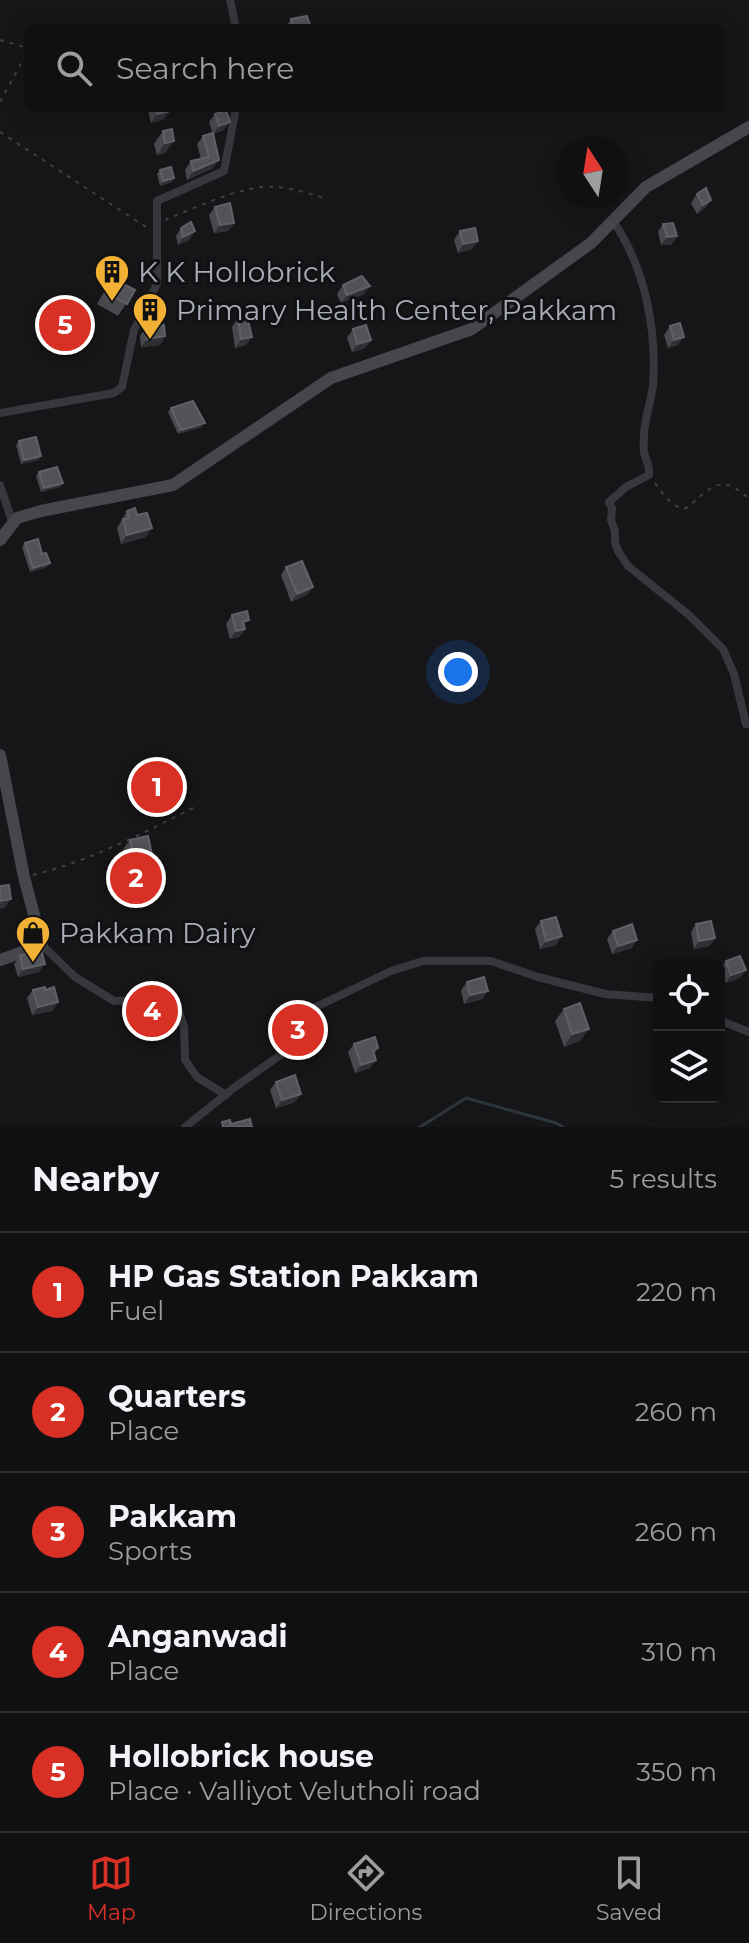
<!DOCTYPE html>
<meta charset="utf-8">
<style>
:root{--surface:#101012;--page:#19191b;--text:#f1f3f6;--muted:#9c9d9f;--line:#303032;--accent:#d93025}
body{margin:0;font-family:Montserrat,sans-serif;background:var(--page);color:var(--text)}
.controls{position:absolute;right:24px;bottom:24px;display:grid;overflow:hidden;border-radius:12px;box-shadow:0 4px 20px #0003}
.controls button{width:72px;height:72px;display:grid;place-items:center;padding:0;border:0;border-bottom:2px solid var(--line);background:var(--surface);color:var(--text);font:40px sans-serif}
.compass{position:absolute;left:557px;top:136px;width:72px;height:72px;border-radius:50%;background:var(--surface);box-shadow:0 4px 20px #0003;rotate:348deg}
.you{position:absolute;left:458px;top:672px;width:28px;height:28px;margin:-20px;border:6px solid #fff;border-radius:50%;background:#1a73e8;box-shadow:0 0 0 12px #1a73e833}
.badge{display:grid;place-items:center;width:52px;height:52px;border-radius:50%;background:var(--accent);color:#fff;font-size:26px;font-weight:700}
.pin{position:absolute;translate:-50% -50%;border:4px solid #fff;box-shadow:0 2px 8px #0006}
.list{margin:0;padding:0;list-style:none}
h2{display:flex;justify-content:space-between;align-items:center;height:104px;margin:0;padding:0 32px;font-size:34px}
h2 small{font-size:26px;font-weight:400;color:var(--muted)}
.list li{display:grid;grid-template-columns:52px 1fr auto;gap:24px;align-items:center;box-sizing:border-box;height:120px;padding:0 32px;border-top:2px solid var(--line)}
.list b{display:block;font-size:30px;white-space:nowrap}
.list p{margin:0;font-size:26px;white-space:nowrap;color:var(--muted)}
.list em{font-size:26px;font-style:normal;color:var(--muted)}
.icon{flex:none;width:44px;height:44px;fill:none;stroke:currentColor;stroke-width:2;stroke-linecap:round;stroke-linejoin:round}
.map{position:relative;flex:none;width:749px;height:1127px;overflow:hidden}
.search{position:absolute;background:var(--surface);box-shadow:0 4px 20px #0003;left:24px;right:24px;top:24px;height:88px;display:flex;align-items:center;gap:20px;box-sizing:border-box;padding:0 28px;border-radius:12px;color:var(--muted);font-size:30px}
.sheet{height:704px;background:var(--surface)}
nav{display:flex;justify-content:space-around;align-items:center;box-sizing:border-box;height:112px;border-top:2px solid var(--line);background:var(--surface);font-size:22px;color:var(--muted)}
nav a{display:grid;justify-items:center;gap:4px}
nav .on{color:var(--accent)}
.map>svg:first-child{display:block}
</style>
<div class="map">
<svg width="749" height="1127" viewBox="0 0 749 1127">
<defs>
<pattern id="industrial-furrows" width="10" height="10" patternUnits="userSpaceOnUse" patternTransform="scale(2)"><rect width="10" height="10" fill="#222225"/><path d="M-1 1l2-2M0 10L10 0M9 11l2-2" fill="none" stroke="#3f3f43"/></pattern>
</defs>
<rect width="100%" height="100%" fill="#161618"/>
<path fill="url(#industrial-furrows)" d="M164 766 178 799 142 814 128 782Z"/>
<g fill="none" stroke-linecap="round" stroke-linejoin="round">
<path stroke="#2c353c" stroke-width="3" d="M420 1127 466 1098 556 1123 563 1127"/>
<g stroke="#3d3f44" stroke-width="2" stroke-dasharray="4 6" stroke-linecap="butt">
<path d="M0 40 28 48"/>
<path d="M0 102 28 51"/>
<path d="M0 132 149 229"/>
<path d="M165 220C194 208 231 191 261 187 282 185 304 192 324 198"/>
<path d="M655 483C662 493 671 506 684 509 698 502 712 478 731 486 737 488 742 494 748 497"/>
<path d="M33 875C90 861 143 833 195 807"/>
</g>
<g stroke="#37383d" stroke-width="8">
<path d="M230 0 236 28"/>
<path d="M613 221C645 267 657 330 653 385 651 402 645 417 644 433 644 439 643 446 644 452 646 461 650 466 649 475L626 487 609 502 612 508 611 520 615 531V543L618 551 628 566 689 615 723 649 734 674 746 724"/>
<path d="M0 413 114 393 122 387 134 330 157 284V201L224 171 236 108"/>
<path d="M0 485 13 524"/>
<path d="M42 945 75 977 114 1001 144 1000 163 1002 179 1011 184 1027 185 1060 197 1077 226 1095"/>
<path d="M719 1020 749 1032"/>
<path d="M185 1127 235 1087 282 1054 286 1029 297 1016 391 971 423 961H491L538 977 605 994 659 998"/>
</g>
<g stroke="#45474d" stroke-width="12">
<path d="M0 540 17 518 41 511 173 485 331 378 472 329 591 243 646 187 749 127"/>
<path d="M0 755 24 877 42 945 0 960"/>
</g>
</g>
<g fill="#47494d">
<path d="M291 19 311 28H285Z"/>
<path d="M150 108H169L164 119 151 123 148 110Z"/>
<path d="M215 114 224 130 213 134 209 122Z"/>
<path d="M172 129 165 153 157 155 154 144 163 131Z"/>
<path d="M203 136 213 168 187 180 185 170 191 161 201 159 197 144Z"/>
<path d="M160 170 174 178 172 182 160 186 157 174Z"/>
<path d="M697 194 711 200 705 208 697 214 691 203Z"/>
<path d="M215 207 234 223 228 231 214 233 209 215Z"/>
<path d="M663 224 677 236 671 245H661L658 232Z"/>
<path d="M181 228 189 240 178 245 176 236Z"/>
<path d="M460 231 478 241 472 249 458 253 454 240Z"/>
<path d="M112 278 135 290 118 316 97 304Z"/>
<path d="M343 285 364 294 341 303 337 294Z"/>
<path d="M71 299 66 338 54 335 62 311Z"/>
<path d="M238 318 252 337 246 345 235 348 232 327Z"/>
<path d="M670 326 678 345 668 348 664 335Z"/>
<path d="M146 328 165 336 160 345 141 347 140 336Z"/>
<path d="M353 329 371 340 365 348 352 352 347 338Z"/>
<path d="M171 408 202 427 178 434 168 412Z"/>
<path d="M19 441 41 456 38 460 21 464 16 445Z"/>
<path d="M39 472 63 483 60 487 41 492 36 476Z"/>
<path d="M127 511 137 515 146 537 121 544 117 528Z"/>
<path d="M25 543 47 567 30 572 22 547Z"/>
<path d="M286 567 307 595 291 602 281 575Z"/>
<path d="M232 615 245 629 239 637 230 639 226 624Z"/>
<path d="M130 840 160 891 151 903 133 907 121 852Z"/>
<path d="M541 921 562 936 556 945 540 949 535 929Z"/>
<path d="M696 924 715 938 709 946 694 949 691 932Z"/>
<path d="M613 931 632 948 612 954 607 939Z"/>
<path d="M20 956 39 972 18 977 14 964Z"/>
<path d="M726 961 746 970 740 978 726 983 720 969Z"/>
<path d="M467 982 488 991 482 999 464 1004 461 990Z"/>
<path d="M33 990 58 1002 52 1011 32 1015 27 998Z"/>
<path d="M564 1009 580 1041 564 1047 555 1021Z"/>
<path d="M354 1044 378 1048 374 1054 376 1060 370 1068 355 1073 348 1052Z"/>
<path d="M276 1082 295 1102 276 1108 270 1090Z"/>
</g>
<g fill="#2f3033">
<path d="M170 111 164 119 151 123 157 114Z"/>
<path d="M230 122 224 130 213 134 219 126Z"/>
<path d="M174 141 165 153 157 155 165 143Z"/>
<path d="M219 160 213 168 187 180 193 171Z"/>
<path d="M174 178 172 182 160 186 163 181Z"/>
<path d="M711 200 705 208 697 214 703 205Z"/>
<path d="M234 223 228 231 214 233 220 225Z"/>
<path d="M195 231 189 240 178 245 183 237Z"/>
<path d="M677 236 671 245H661L667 237Z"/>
<path d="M478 241 472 249 458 253 463 244Z"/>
<path d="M370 286 364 294 341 303 347 295Z"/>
<path d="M63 322 75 326 66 338 54 335Z"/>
<path d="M165 336 160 345 141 347 147 339Z"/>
<path d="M252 337 246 345 235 348 241 339Z"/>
<path d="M684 337 678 345 668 348 674 340Z"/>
<path d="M371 340 365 348 352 352 357 344Z"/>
<path d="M205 423 202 427 178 434 181 430Z"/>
<path d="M41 456 38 460 21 464 24 460Z"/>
<path d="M63 483 60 487 41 492 44 488Z"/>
<path d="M152 528 146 537 121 544 127 535Z"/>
<path d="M50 563 47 567 30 572 33 568Z"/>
<path d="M313 587 307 595 291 602 297 594Z"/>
<path d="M245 629 239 637 230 639 236 631Z"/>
<path d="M160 891 151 903 133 907 142 895Z"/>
<path d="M11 899 5 908 0 909V901Z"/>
<path d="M562 936 556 945 540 949 546 941Z"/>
<path d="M715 938 709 946 694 949 699 941Z"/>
<path d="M637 940 632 948 612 954 618 946Z"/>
<path d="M45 964 39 972 18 977 23 969Z"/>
<path d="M746 970 740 978 726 983 731 975Z"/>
<path d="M488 991 482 999 464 1004 470 995Z"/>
<path d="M58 1002 52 1011 32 1015 38 1007Z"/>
<path d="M589 1029 580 1041 564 1047 572 1034Z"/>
<path d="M376 1060 370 1068 355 1073 361 1065Z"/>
<path d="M301 1094 295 1102 276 1108 282 1100Z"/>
</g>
<g fill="#525359" stroke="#5f6168" stroke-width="2">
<path d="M307 16 311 28H293L291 19Z"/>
<path d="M156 108H169L170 111 157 114Z"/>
<path d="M226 110 230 122 219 126 215 114Z"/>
<path d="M172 129 174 141 165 143 163 131Z"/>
<path d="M213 133 219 160 193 171 191 161 209 157 203 136Z"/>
<path d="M171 167 174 178 163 181 160 170Z"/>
<path d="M706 188 711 200 703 205 697 194Z"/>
<path d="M230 203 234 223 220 225 215 207Z"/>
<path d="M191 222 195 231 183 237 181 228Z"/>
<path d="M673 223 677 236 667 237 663 224Z"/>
<path d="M475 228 478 241 463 244 460 231Z"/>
<path d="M362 276 370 286 347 295 343 285Z"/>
<path d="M112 278 135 290 127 304 105 291Z"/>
<path d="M71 299 84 304 75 326 63 322Z"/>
<path d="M247 316 252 337 241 339 238 318Z"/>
<path d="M680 323 684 337 674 340 670 326Z"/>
<path d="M164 325 165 336 147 339 146 328Z"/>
<path d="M366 325 371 340 357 344 353 329Z"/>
<path d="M193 401 205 423 181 430 171 408Z"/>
<path d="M36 437 41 456 24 460 19 441Z"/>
<path d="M57 467 63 483 44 488 39 472Z"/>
<path d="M135 508 137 515 147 513 152 528 127 535 123 519 129 518 127 511Z"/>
<path d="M38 539 42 554 46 553 50 563 33 568 25 543Z"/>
<path d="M302 561 313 587 297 594 286 567Z"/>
<path d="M247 611 249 620 243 622 245 629 236 631 232 615Z"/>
<path d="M148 836 160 891 142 895 130 840Z"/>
<path d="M9 885 11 899 0 901V886Z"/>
<path d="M556 917 562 936 546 941 541 921Z"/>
<path d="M711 921 715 938 699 941 696 924Z"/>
<path d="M632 924 637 940 618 946 613 931Z"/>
<path d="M41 949 45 964 23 969 20 956Z"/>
<path d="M740 956 746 970 731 975 726 961Z"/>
<path d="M484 977 488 991 470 995 467 982Z"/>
<path d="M45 987V990L54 987 58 1002 38 1007 33 990Z"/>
<path d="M580 1003 589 1029 572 1034 564 1009Z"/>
<path d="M375 1037 378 1048 373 1050 376 1060 361 1065 354 1044Z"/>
<path d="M295 1075 301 1094 282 1100 276 1082Z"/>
<path d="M250 1119 252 1127H223L222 1122 230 1120 231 1124Z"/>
</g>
<defs>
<symbol id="building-pin" viewBox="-11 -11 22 30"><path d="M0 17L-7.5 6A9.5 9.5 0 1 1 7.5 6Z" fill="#f2b134" stroke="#111113"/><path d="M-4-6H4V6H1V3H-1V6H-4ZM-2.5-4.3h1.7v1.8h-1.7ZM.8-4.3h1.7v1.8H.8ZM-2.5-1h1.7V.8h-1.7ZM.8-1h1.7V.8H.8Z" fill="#111"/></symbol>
<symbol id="shop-pin" viewBox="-11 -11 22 30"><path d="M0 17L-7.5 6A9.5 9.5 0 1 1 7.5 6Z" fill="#f2b134" stroke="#111113"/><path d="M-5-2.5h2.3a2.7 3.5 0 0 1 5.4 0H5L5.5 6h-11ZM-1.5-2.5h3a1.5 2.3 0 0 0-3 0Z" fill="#111"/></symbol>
</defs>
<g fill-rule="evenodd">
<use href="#building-pin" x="92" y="252" width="40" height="54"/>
<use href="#building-pin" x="130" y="290" width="40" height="54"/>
<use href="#shop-pin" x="13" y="913" width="40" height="54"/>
</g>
<g text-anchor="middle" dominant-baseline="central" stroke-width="6" stroke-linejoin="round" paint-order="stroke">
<g font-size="28" fill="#a8adb8" stroke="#111113" text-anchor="start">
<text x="138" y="272">K K Hollobrick</text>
<text x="176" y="310">Primary Health Center, Pakkam</text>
<text x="59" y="933">Pakkam Dairy</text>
</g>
</g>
</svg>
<div class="controls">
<button><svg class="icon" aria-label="locate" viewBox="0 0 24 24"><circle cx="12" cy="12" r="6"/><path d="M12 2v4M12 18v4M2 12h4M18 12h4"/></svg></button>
<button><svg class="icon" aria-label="layers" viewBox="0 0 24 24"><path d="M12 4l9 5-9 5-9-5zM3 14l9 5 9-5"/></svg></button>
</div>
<svg class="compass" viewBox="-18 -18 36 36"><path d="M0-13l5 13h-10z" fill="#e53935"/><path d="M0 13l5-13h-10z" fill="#9c9d9f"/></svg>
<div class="you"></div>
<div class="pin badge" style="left:157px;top:787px">1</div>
<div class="pin badge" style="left:136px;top:878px">2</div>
<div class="pin badge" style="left:298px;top:1030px">3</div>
<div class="pin badge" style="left:152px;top:1011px">4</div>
<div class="pin badge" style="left:65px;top:325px">5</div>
<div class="search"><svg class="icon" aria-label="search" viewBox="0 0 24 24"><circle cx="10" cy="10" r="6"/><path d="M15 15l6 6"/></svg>Search here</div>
</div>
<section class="sheet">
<h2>Nearby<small>5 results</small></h2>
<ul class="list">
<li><span class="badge">1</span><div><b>HP Gas Station Pakkam</b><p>Fuel</p></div><em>220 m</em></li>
<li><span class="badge">2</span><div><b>Quarters</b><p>Place</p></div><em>260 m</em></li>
<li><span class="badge">3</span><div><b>Pakkam</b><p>Sports</p></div><em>260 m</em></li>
<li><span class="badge">4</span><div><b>Anganwadi</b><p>Place</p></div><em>310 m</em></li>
<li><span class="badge">5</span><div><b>Hollobrick house</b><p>Place · Valliyot Velutholi road</p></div><em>350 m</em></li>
</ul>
</section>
<nav>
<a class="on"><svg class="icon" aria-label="map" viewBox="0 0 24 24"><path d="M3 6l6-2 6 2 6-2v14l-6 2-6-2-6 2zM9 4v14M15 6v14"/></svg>Map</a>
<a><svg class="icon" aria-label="directions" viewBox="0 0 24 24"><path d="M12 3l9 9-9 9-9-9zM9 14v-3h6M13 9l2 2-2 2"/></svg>Directions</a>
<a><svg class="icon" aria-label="saved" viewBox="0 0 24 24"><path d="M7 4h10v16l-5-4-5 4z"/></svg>Saved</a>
</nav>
